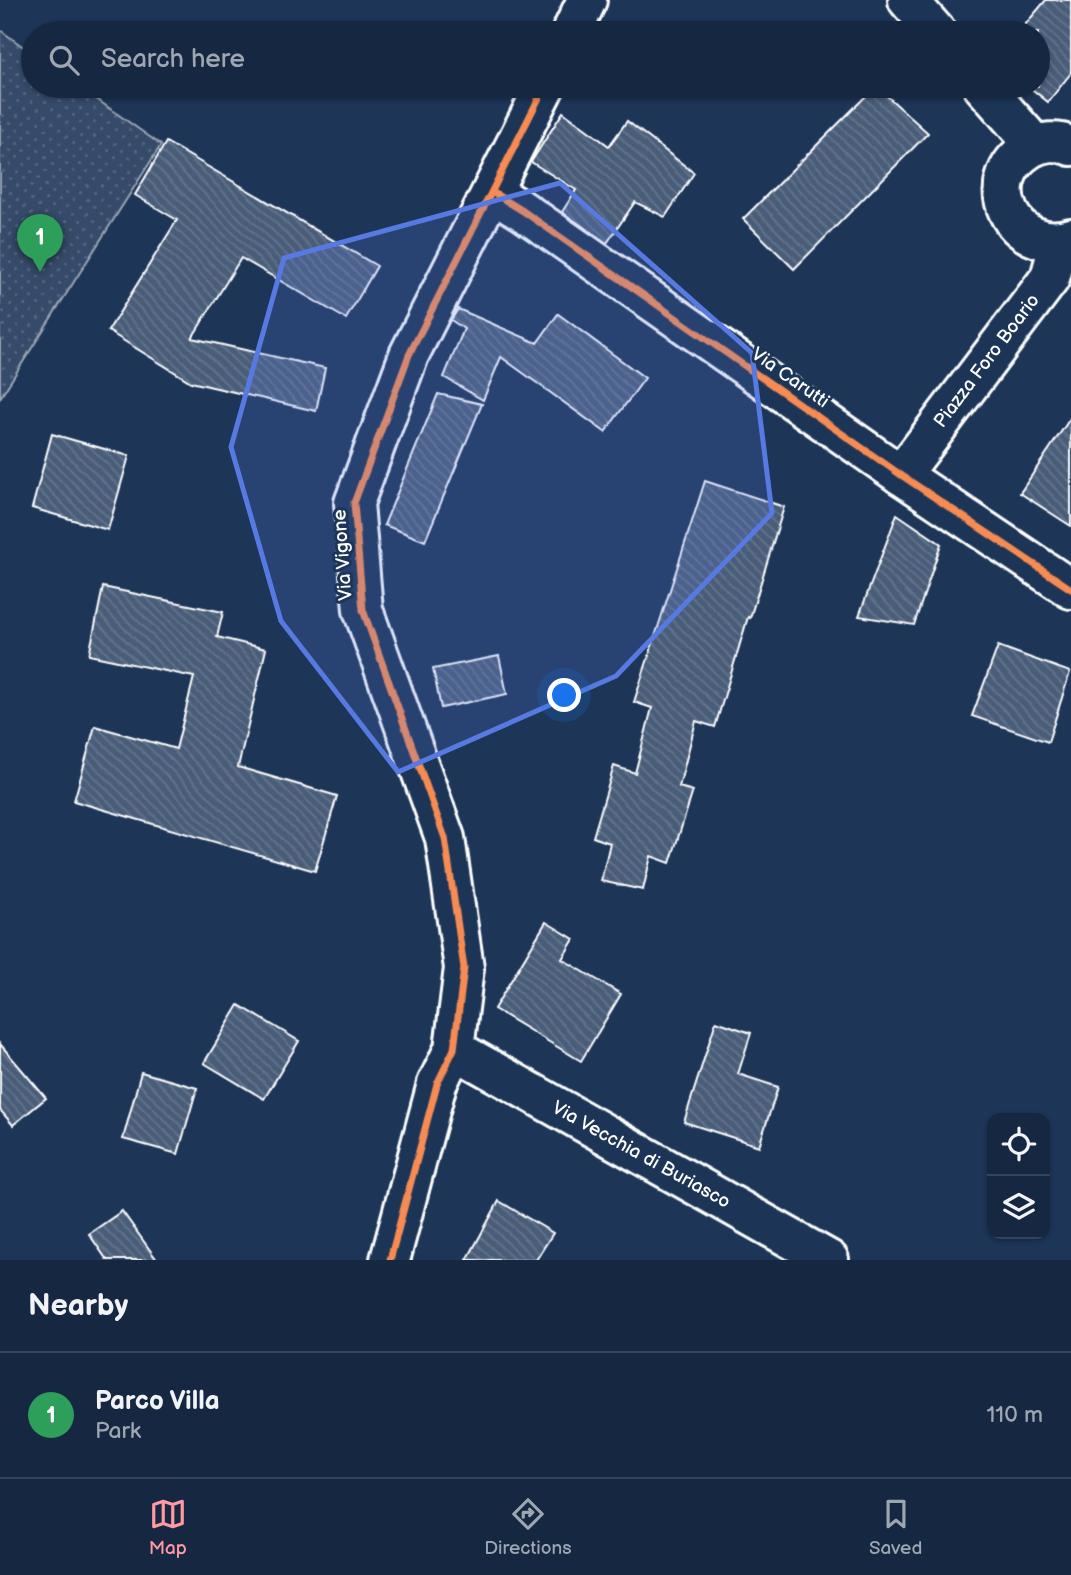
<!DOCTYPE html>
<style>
:root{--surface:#162841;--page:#23344c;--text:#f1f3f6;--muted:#9ea6b1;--line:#35445a;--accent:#ff9aa2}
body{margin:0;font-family:"Balsamiq Sans",sans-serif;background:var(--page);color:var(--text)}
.controls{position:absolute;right:21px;bottom:21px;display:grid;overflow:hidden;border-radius:14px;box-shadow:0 2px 5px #0004}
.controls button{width:63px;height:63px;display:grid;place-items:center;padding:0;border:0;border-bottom:2px solid var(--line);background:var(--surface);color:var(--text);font:35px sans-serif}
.you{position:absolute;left:565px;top:696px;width:24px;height:24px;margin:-18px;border:5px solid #fff;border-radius:50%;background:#1a73e8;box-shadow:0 0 0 10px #1a73e833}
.badge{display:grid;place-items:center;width:46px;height:46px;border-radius:50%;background:var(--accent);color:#fff;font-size:23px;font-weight:700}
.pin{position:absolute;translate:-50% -58px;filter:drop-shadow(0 2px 4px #0008)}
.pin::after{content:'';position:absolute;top:37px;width:24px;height:21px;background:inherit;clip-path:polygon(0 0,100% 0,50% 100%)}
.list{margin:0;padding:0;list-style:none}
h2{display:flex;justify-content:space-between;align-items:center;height:91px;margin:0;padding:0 28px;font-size:30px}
h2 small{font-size:23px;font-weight:400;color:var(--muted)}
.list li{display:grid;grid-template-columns:46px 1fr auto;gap:21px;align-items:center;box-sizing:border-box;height:126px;padding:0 28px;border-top:2px solid var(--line)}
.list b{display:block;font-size:26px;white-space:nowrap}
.list p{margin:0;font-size:23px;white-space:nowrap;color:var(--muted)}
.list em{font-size:23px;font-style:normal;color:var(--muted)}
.icon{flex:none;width:38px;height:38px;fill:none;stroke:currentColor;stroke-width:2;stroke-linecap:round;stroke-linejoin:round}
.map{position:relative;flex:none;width:1071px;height:1260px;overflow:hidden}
.search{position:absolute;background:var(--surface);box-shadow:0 2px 5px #0004;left:21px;right:21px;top:21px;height:77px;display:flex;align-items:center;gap:18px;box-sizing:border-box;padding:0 24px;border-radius:38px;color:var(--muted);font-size:26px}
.sheet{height:217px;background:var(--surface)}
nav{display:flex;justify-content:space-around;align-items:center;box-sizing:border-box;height:98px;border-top:2px solid var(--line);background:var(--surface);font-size:19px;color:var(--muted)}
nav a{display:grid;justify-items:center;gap:4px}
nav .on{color:var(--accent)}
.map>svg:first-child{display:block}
</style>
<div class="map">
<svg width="1071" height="1260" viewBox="0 0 1071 1260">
<defs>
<pattern id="grass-dots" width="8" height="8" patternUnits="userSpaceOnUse" patternTransform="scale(1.75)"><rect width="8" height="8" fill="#364b69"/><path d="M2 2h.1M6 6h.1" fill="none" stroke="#546680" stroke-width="1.8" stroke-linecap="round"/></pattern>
<pattern id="building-back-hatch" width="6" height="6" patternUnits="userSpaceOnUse" patternTransform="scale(1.75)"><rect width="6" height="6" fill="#4a5d79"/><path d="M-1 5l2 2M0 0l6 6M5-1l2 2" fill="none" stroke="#65758d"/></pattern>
</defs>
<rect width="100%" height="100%" fill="#1d3557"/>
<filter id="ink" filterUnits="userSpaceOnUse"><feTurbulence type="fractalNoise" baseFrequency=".0143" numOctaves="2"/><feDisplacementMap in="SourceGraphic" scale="14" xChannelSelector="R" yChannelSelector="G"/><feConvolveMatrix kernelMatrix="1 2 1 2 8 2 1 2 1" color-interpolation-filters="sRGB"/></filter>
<g filter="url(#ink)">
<path fill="url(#grass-dots)" stroke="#9aa5b4" stroke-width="2" d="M0 30 33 54V86H78L161 145 0 398Z"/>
<g fill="url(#building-back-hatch)" stroke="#fff" stroke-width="2">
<path d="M1046 0H1071V73L1048 102 1028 86H1038V33H1018Z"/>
<path d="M876 86 928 133 794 269 743 219Z"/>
<path d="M563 112 609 146 627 121 694 173 665 217 635 202 607 243 562 212 576 190 531 162Z"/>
<path d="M166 142 377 266 346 319 241 258 192 338 325 368 316 411 191 382 108 331 177 220 135 195Z"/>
<path d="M458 309 537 343 558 314 645 378 605 432 501 357 483 400 444 377 464 329 451 320Z"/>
<path d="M438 394 482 404 425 541 384 525Z"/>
<path d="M1071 417V526L1020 493Z"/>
<path d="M52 434 129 456 108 530 32 508Z"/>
<path d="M705 481 784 507 750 618 748 617 715 727 696 721 679 787 693 791 670 863 651 856 643 890 601 881 610 843 593 837 614 766 635 773 652 708 634 702Z"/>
<path d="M897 514 941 544 914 625 859 616Z"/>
<path d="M103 587 223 612 217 637 266 649 238 767 337 796 315 871 74 801 95 726 176 749 194 677 89 655Z"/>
<path d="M998 646 1070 672 1048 742 972 716Z"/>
<path d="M499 656 507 694 441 708 433 669Z"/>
<path d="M546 922 574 939 562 959 621 994 581 1061 494 1009Z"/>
<path d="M239 1005 299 1041 264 1099 204 1063Z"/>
<path d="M716 1021 751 1033 738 1074 778 1087 759 1146 684 1122Z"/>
<path d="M0 1044 46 1098 13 1125 0 1110Z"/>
<path d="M141 1072 197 1088 178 1154 123 1139Z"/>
<path d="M499 1201 553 1233 536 1260H467Z"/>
<path d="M122 1211 157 1260H107L89 1234Z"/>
</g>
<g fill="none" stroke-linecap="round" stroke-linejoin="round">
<defs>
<g id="minor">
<path d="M908 0 937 33"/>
<path d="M571 33 587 0"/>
<path d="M983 86 1035 145"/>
<path d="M1071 146C1058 140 1041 141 1029 149 977 181 1012 255 1071 238"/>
<path d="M492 192 523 211 901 475 1071 589"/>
<path d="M901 475 1050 278 1060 241"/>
<path d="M454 1049 829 1260"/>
<path d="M390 1260 437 1084 454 1049 464 968 445 838 363 610 354 503 409 355 545 86"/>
</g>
</defs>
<use href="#minor" stroke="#fff" stroke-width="44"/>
<use href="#minor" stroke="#1d3557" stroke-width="38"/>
<defs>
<g id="cycleway">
<path d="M492 192 523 211 901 475 1071 589"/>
<path d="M390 1260 437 1084 454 1049 464 968 445 838 363 610 354 503 409 355 545 86"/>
</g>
</defs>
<use href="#cycleway" stroke="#1d3557" stroke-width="11"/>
<use href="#cycleway" stroke="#f68b52" stroke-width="7"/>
</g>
</g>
<path fill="#567ae2" fill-opacity="0.2" stroke="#567ae2" stroke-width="5" stroke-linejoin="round" d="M560 183 752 353 772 513 616 676 398 772 281 621 231 447 284 258Z"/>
<g text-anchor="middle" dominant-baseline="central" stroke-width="6" stroke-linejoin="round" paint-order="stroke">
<g font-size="19" fill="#fff" stroke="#1d3557">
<text transform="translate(987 361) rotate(-53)">Piazza Foro Boario</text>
<text transform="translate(790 378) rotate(35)">Via Carutti</text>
<text transform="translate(343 555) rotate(-94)">Via Vigone</text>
<text transform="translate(641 1155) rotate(29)">Via Vecchia di Buriasco</text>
</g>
</g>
</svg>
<div class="controls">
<button><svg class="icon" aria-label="locate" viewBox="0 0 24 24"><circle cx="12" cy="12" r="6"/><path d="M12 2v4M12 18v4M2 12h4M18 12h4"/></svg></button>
<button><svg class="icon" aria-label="layers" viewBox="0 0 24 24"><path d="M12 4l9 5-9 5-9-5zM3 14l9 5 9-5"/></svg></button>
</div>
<div class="you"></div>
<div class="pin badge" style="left:40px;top:272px;background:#2e9e5b">1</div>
<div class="search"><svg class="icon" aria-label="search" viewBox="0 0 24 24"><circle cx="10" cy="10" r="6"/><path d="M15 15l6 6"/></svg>Search here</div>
</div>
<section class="sheet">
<h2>Nearby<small></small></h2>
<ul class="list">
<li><span class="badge" style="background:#2e9e5b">1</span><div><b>Parco Villa</b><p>Park</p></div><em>110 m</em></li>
</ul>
</section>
<nav>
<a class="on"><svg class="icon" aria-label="map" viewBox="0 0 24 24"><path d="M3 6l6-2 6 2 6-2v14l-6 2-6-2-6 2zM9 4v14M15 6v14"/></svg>Map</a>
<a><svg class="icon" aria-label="directions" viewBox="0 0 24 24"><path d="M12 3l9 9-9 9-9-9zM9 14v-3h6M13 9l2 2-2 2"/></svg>Directions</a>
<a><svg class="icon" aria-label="saved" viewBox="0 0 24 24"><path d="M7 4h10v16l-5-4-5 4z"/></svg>Saved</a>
</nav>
